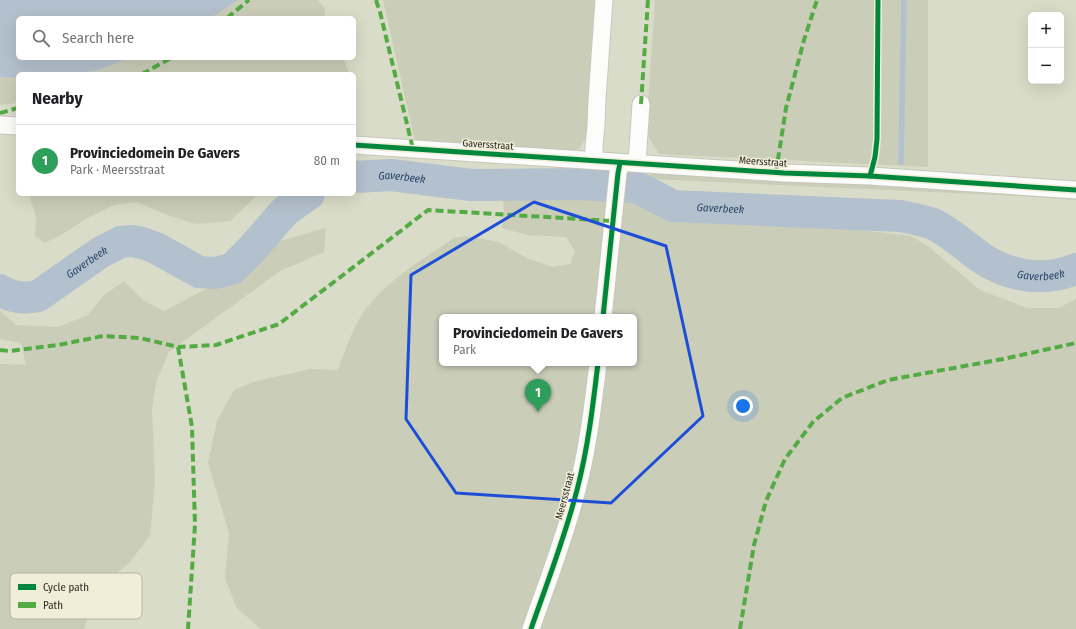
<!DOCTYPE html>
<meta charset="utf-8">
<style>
:root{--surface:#fff;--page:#f6f6f6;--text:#202124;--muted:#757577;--line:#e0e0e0;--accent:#0f766e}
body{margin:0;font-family:"Fira Sans Condensed",sans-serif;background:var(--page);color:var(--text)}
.controls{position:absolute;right:12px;top:12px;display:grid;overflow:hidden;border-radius:6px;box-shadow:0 4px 16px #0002}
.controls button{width:36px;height:36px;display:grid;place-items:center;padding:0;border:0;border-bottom:1px solid var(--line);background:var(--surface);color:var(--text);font:20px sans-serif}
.you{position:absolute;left:743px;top:406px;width:14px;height:14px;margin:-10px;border:3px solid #fff;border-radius:50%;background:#1a73e8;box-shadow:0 0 0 6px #1a73e833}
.badge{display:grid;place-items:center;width:26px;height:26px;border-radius:50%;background:var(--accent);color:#fff;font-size:13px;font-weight:700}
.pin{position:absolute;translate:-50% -33px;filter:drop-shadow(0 1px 2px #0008)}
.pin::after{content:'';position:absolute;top:21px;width:14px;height:12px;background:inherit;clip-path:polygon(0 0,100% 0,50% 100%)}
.popup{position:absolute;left:439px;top:314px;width:198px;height:52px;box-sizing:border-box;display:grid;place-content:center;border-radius:6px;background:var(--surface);filter:drop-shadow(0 1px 3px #0005);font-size:13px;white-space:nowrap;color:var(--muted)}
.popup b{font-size:15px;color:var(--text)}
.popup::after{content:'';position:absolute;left:50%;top:100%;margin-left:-8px;border:8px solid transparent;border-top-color:var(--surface)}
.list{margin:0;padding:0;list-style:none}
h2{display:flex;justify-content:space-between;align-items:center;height:52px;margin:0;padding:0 16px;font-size:17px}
h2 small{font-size:13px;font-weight:400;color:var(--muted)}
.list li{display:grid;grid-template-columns:26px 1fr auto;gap:12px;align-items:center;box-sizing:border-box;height:72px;padding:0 16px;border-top:1px solid var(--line)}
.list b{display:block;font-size:15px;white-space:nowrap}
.list p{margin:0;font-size:13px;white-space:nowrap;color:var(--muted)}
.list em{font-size:13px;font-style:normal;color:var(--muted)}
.icon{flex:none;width:22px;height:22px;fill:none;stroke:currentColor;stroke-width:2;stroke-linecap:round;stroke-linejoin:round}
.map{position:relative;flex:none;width:1076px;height:629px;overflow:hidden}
.search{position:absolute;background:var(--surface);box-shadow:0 4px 16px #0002;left:16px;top:16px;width:340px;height:44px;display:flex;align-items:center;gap:10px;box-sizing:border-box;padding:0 14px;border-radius:6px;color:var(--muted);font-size:15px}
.panel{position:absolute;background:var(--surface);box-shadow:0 4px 16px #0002;left:16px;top:72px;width:340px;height:124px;border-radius:6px}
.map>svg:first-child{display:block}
</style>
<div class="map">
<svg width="1076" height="629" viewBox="0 0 1076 629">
<rect width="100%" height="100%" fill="#eae9de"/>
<path fill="#d9dcc8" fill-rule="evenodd" d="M0 0H1076V629H0ZM1031 15H1061V81H1031ZM18 18H354V58H18ZM18 74H354V194H18ZM442 317H634V363H442Z"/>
<g fill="#cacdb8" fill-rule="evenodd">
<path d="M238 0H318L325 9 324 18H211Z"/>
<path d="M383 0H598L589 134 579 149 563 151 415 142Z"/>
<path d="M655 0H928V167L659 154 646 132Z"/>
<path d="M129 58H343L350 74H76L99 70Z"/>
<path d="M0 77 18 78V103L0 105Z"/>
<path d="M649 170 1076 192V200L1019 196 651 179Z"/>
<path d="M584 193 633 195 671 216 783 221 911 236 929 247 980 290 1027 308H1059L1076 299V629H261L237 608 225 579 229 533 208 463 217 421 234 390 253 382 310 369 338 370C343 356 348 341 355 327 375 286 418 263 454 238L466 236 499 242 527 258 552 267 570 264 575 251 566 237 527 235 502 228 504 208 502 198ZM442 317H634V363H442Z"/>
<path d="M30 194H258L230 221 196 224 167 215 137 202 114 205 86 219 61 235 45 243 35 236 36 217 31 201Z"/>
<path d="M326 228 324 252 280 271 169 352 156 382 152 409 155 481 150 536 129 563 104 583 93 604 84 629H0V364L26 365 21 343 0 339V311L16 325 58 327 88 315 103 296 124 281 143 300 164 311 208 288 238 278 273 243Z"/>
</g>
<path fill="#b3c0cd" d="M0 0H238L211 18H18V58H129L99 70 76 74H18V78L0 77Z"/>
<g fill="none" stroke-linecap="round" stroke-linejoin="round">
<g stroke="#b3c0cd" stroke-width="5.5">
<path d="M901 162 904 0"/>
<path d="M900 205V216"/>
</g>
<g stroke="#b3c0cd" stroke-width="32">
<path id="s1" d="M354 177 391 175 471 185 578 184 637 187 673 206 900 216C910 218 923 220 933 224 950 232 965 246 980 257 1009 277 1044 282 1076 269"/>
<path id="s2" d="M0 290C12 298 24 299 38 296L101 252 121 242 132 241 142 243 156 248 199 272 215 273 232 269 251 250 285 211 309 194"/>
</g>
<defs>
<g id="minor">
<path d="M0 125 18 126"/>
<path d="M354 145 784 173 870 176 1076 190"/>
<path d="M594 160V146L596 126 597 100 604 0"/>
<path d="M637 163 641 104"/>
<path d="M603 317 618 173 620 163"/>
<path d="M531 629C547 583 565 537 577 490 588 448 593 405 598 363"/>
</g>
</defs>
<use href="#minor" stroke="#c8c6bd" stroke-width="19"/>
<use href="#minor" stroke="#fcfcfa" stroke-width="17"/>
<g stroke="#54ab44" stroke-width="4" stroke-dasharray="8 4" stroke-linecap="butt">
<path d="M376 0 380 12 413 149"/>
<path d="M227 18 249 0"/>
<path d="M142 74 171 58"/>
<path d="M641 104 648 0"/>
<path d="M0 113 18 108"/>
<path d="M776 172 786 108 804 40 817 0"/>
<path d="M178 347 192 427 195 525 188 629"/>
<path d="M0 350 9 351 58 345 103 336 140 338 178 347 216 345 279 324 428 210 613 221"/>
<path d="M740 629 754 545 766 501 785 459 813 422 842 398 888 380 1003 359 1076 343"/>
</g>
<defs>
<g id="cycleway">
<path d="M354 145 784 173 870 176 1076 190"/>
<path d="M870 176 875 157 877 139 878 0"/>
<path d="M603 317 618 173 620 163"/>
<path d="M531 629C547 583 565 537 577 490 588 448 593 405 598 363"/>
</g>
</defs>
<use href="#cycleway" stroke="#f0edd8" stroke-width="8"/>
<use href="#cycleway" stroke="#00873e" stroke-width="5"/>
</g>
<path fill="none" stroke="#1d4ed8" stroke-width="3" stroke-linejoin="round" d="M534 202 666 246 703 416 611 503 456 493 406 419 411 275Z"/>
<g text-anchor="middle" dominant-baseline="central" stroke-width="3" stroke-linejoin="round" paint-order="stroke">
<g font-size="10" fill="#2d2b24" stroke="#f0edd8">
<text transform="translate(488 145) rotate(4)">Gaversstraat</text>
<text transform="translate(763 162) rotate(4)">Meersstraat</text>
<text transform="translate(565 496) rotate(-75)">Meersstraat</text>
</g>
<g font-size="11" font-style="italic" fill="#29466a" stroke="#f0edd8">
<text stroke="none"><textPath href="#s1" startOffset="48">Gaverbeek</textPath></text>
<text stroke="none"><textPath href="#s1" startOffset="372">Gaverbeek</textPath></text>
<text stroke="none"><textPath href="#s2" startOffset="99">Gaverbeek</textPath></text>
<text stroke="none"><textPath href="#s1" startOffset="708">Gaverbeek</textPath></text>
</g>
</g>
<rect x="10" y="573" width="132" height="46" rx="6" fill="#f0edd8" stroke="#b6b3a2" stroke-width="1"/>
<rect x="18" y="584" width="18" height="6" fill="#00873e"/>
<rect x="18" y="602" width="18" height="6" fill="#54ab44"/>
<g font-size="11" fill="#2d2b24">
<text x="43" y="591">Cycle path</text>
<text x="43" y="609">Path</text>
</g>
</svg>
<div class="controls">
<button>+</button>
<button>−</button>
</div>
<div class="you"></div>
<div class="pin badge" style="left:538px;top:412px;background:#2e9e5b">1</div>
<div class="popup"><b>Provinciedomein De Gavers</b>Park</div>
<div class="search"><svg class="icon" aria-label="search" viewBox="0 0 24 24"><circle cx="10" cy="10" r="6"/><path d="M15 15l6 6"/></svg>Search here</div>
<section class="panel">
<h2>Nearby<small></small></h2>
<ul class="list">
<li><span class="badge" style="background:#2e9e5b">1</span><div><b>Provinciedomein De Gavers</b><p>Park · Meersstraat</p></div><em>80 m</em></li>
</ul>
</section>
</div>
